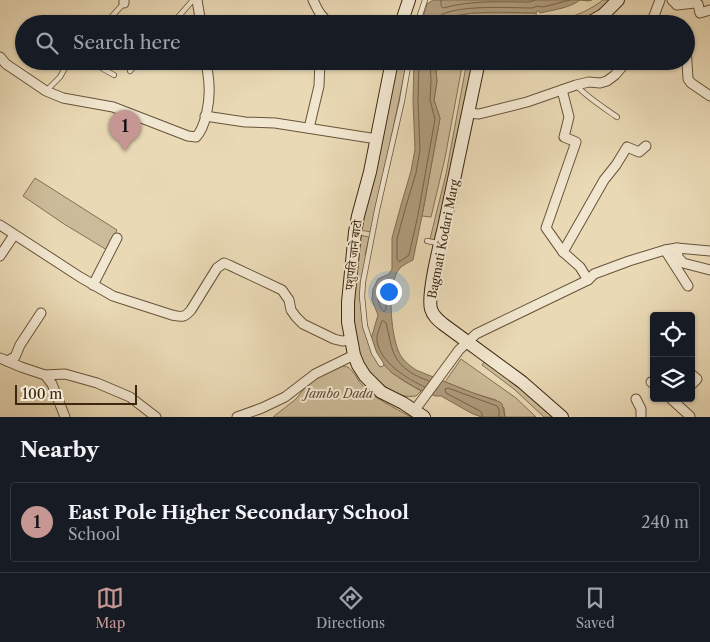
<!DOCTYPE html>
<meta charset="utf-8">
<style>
:root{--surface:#171b24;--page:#20242c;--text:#f1f3f6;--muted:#9ea1a6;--line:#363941;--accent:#c59692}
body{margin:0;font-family:"Libre Caslon Text","Noto Serif Devanagari",serif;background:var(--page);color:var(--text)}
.controls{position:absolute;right:15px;bottom:15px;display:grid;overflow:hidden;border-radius:5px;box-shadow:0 1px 4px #0004}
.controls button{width:45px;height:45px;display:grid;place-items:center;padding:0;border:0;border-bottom:1px solid var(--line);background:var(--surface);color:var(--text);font:25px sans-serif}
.scale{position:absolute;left:15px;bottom:12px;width:122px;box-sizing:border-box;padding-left:5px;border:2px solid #3d2711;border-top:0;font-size:14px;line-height:18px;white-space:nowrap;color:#3d2711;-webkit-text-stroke:4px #f1e6cf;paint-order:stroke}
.you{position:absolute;left:388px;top:291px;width:18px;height:18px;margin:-12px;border:4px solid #fff;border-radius:50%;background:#1a73e8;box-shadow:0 0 0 8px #1a73e833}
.badge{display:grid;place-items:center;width:32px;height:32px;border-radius:50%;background:var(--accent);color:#111;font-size:16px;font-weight:700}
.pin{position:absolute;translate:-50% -41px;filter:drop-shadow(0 1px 2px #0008)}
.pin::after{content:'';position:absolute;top:26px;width:18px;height:15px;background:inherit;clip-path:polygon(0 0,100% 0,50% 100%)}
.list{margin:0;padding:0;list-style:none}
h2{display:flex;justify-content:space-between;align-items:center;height:65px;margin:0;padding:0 20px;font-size:21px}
h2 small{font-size:16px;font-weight:400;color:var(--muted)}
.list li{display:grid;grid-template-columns:32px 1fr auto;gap:15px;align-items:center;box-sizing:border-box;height:80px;margin:0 10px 10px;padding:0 10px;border:1px solid var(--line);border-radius:5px}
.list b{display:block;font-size:19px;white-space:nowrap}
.list p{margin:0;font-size:16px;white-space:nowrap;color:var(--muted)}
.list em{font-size:16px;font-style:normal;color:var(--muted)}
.icon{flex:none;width:28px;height:28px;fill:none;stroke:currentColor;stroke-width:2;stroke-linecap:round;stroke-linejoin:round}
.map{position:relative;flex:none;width:710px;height:417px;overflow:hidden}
.search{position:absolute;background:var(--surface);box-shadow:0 1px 4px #0004;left:15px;right:15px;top:15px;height:55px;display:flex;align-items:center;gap:12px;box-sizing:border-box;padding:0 18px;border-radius:28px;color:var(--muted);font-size:19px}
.sheet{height:155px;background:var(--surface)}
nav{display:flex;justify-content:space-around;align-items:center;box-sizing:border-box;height:70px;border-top:1px solid var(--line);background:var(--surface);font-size:14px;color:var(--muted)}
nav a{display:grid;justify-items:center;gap:2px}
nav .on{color:var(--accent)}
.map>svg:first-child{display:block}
</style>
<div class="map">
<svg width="710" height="417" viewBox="0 0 710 417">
<rect width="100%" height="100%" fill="#e9d9b5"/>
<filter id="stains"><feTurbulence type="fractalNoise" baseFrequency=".004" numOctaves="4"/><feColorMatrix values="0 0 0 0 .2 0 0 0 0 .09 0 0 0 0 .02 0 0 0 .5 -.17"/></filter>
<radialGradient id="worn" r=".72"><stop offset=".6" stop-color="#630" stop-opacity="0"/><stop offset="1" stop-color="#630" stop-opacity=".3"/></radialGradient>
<g fill="#cb9" stroke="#847155">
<path d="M603 0H609C597 14 579 24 561 24L560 20C576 16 590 10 603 0Z"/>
<path d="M473 13H536L537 18 495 19 489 20 483 24H439C447 15 462 15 473 13Z"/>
<path d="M397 61H407L390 144 371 232 360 230Z"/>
<path d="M435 61H463L445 158 431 217 422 216 440 118 434 100 437 81Z"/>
<path d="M467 61H474L435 240 430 239 446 174Z"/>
<path d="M35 178 117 230 107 250 64 224 23 196Z"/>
<path d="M359 235 369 237 365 255 369 256C367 269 364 282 363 295 362 319 373 356 392 372 400 380 411 385 421 391L416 396C402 398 393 393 382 384 377 380 371 376 368 371 345 337 355 274 359 235Z"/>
<path d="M461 359 516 398 536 417H505L504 408 496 400 473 393 445 382Z"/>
<path d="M485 361 518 385 554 417H544L514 389 482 365Z"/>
<path d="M343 366C353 366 356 379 362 385 373 398 395 408 411 417H273L296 399 307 385 322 375Z"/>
</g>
<g fill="#af9c7d" stroke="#816d52">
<path d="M433 0H592L588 1 580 0C570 8 553 10 540 13L539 11H537L536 13C515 13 452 8 439 24H421L427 4Z"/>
<path d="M414 61H435L437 81 434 100 440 118 422 216 413 260C409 262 403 265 400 268 386 284 391 332 398 350 401 359 409 365 416 370L473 393 500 402 502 404 505 417H481L471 413 441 396H435L416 388 392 373 384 365 377 355 371 339 378 315 372 300 373 289 378 279 389 274 392 269V238L401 205 411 171 415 149 413 101Z"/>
</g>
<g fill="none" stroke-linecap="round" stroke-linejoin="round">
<g stroke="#766247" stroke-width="1">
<path d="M441 0V6L443 8C471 0 502 2 530 2L535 0"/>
<path d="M435 24C436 20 435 19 438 17 454 4 511 8 532 8L538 6 543 7 570 0"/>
<path d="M419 61 418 101 420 150 416 173 406 206 397 239V259L399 262 409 255 418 215 435 119 430 100 431 81 430 61"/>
<path d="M385 282 387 284 386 309 384 312C377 304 373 288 385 282Z"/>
<path d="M425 387C407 379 380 362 377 341 376 335 380 327 382 321H384L386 323C389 333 390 345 394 354 401 369 415 376 429 381"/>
<path d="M482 417V413L480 411 446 393 445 389 448 388 497 406 499 409V417"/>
</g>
<defs>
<g id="service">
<path d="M105 24 124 3"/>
<path d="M172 24 193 0"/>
<path d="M417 24 425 0"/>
<path d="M91 61 105 70 114 75"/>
<path d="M130 71 139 61"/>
<path d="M577 86C588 98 603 107 617 117"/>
<path d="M46 91 60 77 69 61"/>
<path d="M427 241 438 243"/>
<path d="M381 364 374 353 365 326 362 296 363 282 377 210 402 101 409 61"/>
</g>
<g id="minor">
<path d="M124 0V3"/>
<path d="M197 0 201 24"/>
<path d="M313 0C318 11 321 17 331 24"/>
<path d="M672 0 677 5 695 3 698 4 700 13 710 10"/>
<path d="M651 24 660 0"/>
<path d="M686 46 688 79 691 83 710 96"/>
<path d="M0 57 6 64 46 91 63 98 113 107 188 136 196 137C206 127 210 100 209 86 209 78 207 69 206 61"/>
<path d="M562 90 569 117 564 137 576 142 546 228 563 252"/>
<path d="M468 113 479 114 527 102 576 85 589 82 600 83 607 81 615 75 627 61"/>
<path d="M205 116 245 122 275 123 377 139"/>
<path d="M309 128 319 86 320 61"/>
<path d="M0 225 80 277 113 296 172 315C182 317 184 318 191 310L217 268 224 263 229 265 282 290 289 300 291 310 296 317 303 324 334 339 342 341 351 340"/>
<path d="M677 248 710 251"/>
<path d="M665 250 688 286"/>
<path d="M0 256 14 235"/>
<path d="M588 280 580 267 563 252 604 180 616 165 627 147 639 152 646 146"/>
<path d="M93 285 117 238"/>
<path d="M0 358 21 367 45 375 52 384 65 417"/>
<path d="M7 361 15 357 20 345 41 313"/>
<path d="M691 374 697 379 691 385"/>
<path d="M45 375 65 374 97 383 130 397 156 417"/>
<path d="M651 382 654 384"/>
<path d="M670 398 690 416 689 417"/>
<path d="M636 399 641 409V417"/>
<path d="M414 411 459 350 476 334 588 280 594 274 629 261 665 250 677 248 678 257 683 263 710 270"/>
<path d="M237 417 262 408 285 397 315 374 354 355"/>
</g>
<g id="secondary">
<path d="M401 24 409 0"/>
<path d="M587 24 603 15 618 0"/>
<path d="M392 61 370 172 358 216 355 232 348 302V322L354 355 358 365 365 376 381 392 403 403 424 417"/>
<path d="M479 61 444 227C440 244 427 294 431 309 433 316 438 320 443 324L522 382 562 417"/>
</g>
</defs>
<use href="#service" stroke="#68543a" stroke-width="6"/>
<use href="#minor" stroke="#68543a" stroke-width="11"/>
<use href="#secondary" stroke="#3d2711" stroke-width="14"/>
<use href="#service" stroke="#f1e6cf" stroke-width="4.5"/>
<use href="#minor" stroke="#f1e6cf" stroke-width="9"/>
<use href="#secondary" stroke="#f1e6cf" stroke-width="12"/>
</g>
<g text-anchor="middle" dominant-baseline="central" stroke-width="4" stroke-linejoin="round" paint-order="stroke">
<g font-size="12" fill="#3d2711" stroke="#f1e6cf">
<text transform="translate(443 239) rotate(-79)">Bagmati Kodari Marg</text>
<text transform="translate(353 255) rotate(-83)">पशुपति जाने बाटो</text>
</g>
<g font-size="12" font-style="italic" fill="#614c33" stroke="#f1e6cf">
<text x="339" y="393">Jambo Dada</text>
</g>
</g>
<rect width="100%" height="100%" filter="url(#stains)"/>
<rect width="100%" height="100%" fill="url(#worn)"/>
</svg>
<div class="controls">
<button><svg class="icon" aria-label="locate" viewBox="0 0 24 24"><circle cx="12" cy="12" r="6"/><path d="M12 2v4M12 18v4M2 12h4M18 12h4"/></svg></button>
<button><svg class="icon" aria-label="layers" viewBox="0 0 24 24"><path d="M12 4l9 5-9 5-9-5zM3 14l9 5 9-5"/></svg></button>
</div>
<div class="scale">100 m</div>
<div class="you"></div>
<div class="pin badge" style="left:125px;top:151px">1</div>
<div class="search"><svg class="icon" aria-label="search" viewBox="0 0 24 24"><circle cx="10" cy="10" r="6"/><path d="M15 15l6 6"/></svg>Search here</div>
</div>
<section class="sheet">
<h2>Nearby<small></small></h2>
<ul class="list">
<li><span class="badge">1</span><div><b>East Pole Higher Secondary School</b><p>School</p></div><em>240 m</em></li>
</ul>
</section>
<nav>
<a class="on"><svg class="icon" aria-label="map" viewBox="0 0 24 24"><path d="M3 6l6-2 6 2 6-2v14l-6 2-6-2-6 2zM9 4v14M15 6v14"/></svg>Map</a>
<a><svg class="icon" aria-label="directions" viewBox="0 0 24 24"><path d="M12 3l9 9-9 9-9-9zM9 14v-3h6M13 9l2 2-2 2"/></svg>Directions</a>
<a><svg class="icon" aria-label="saved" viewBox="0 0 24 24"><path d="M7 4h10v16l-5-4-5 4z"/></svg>Saved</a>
</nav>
